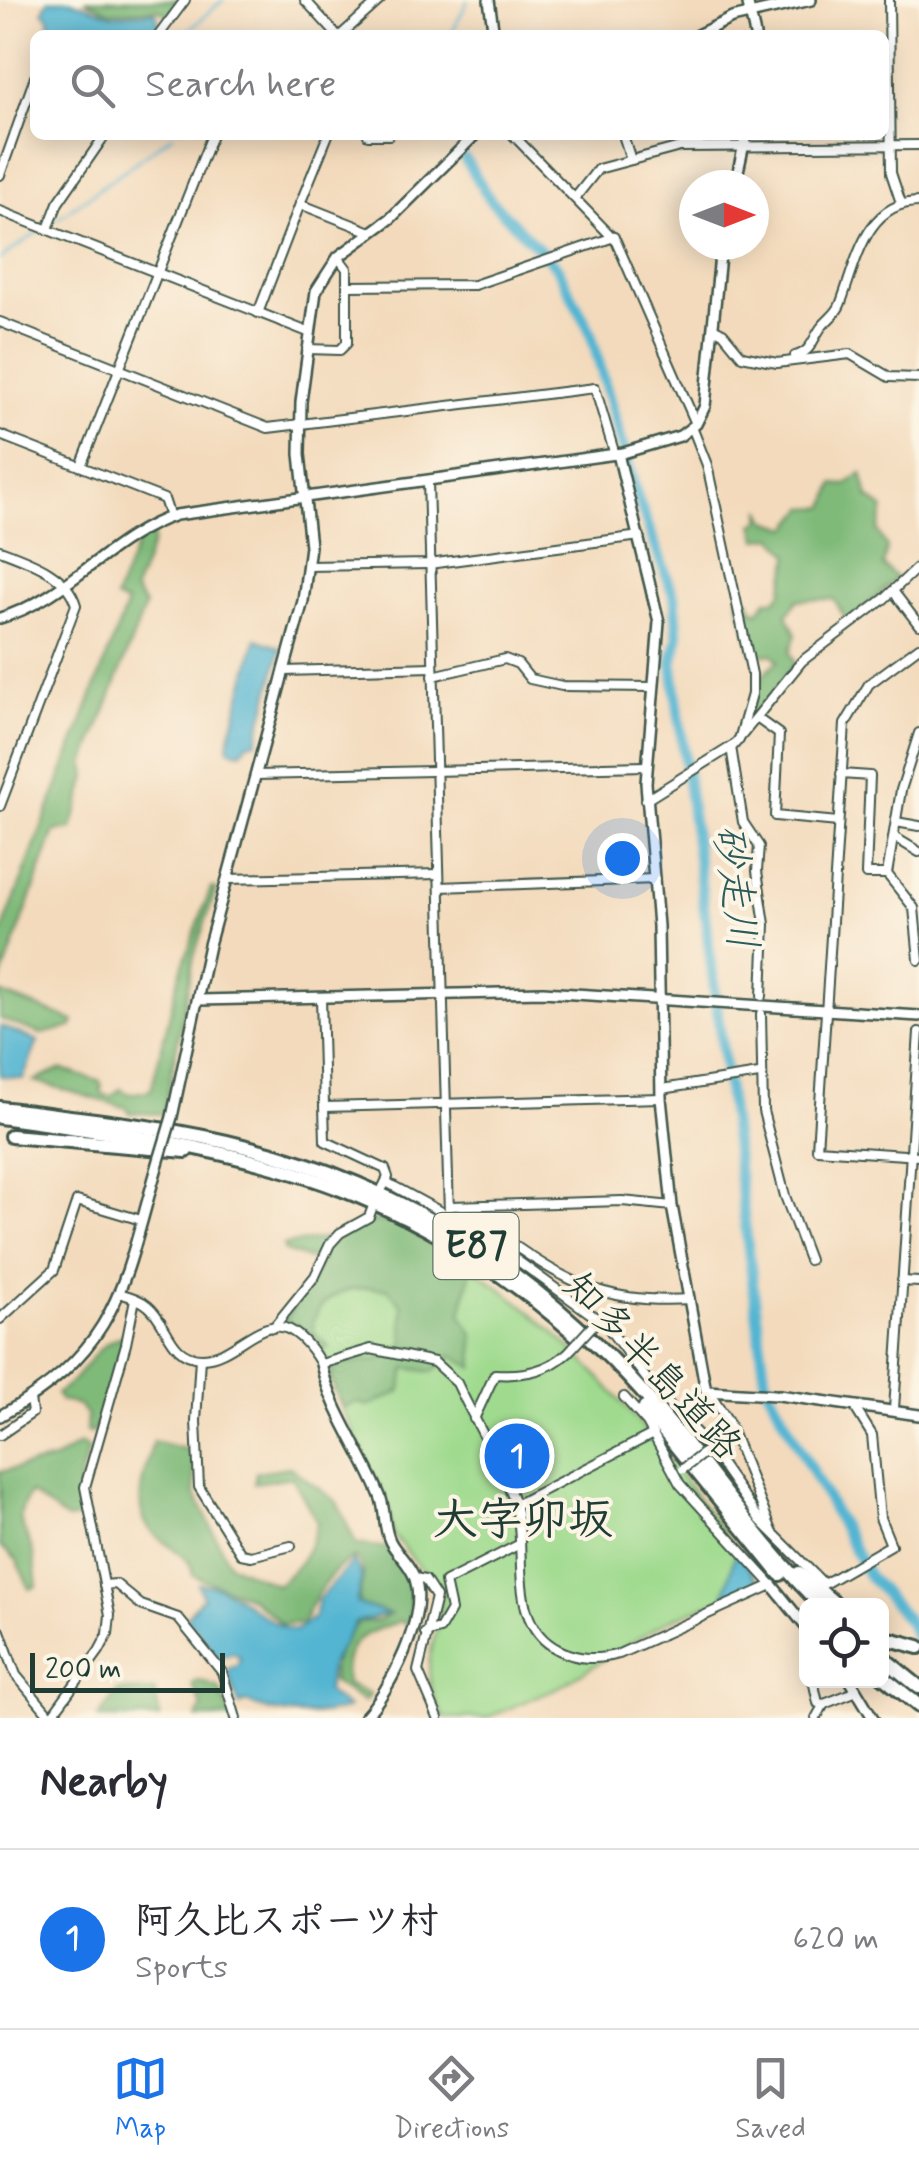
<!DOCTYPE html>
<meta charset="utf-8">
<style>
:root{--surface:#fff;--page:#f2f2f3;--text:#2b2b33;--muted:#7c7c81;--line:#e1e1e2;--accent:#1a73e8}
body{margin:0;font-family:Mynerve,"Klee One",sans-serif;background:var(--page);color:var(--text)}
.controls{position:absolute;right:30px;bottom:30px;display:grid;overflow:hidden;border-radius:15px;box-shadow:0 5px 25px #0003}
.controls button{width:90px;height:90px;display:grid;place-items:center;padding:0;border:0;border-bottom:2px solid var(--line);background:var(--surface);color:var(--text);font:50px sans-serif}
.compass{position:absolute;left:679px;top:170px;width:90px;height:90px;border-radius:50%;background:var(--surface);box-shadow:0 5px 25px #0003;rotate:90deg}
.scale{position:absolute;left:30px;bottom:25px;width:195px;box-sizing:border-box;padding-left:10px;border:5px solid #1f3d34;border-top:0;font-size:28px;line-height:35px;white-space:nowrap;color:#1f3d34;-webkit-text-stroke:8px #fcf5e5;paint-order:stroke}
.you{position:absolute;left:622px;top:858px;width:35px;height:35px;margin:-25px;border:8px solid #fff;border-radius:50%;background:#1a73e8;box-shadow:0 0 0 15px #1a73e833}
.badge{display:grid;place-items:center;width:65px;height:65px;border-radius:50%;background:var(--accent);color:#fff;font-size:32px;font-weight:700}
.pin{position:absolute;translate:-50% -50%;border:5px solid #fff;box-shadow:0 2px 10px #0006}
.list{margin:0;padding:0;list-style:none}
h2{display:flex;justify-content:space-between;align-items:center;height:130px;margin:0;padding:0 40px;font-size:42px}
h2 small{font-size:32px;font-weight:400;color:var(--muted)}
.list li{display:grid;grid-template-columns:65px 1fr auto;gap:30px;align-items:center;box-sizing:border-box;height:180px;padding:0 40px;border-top:2px solid var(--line)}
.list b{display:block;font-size:38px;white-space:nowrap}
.list p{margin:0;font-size:32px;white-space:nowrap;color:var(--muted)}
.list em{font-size:32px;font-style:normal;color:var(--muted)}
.icon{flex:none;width:55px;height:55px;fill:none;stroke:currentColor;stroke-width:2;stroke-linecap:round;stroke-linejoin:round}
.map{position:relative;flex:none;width:919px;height:1718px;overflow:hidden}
.search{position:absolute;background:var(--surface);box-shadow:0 5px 25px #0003;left:30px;right:30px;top:30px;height:110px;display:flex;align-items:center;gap:25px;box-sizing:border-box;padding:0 35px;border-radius:15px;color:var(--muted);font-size:38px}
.sheet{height:310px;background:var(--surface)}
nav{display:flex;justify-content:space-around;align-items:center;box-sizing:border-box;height:140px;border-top:2px solid var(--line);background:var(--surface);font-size:28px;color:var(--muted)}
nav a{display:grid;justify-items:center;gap:5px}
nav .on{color:var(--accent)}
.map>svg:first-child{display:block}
</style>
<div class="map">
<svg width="919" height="1718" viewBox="0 0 919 1718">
<rect width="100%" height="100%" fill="#fcf5e5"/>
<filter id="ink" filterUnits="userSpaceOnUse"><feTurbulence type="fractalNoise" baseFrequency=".01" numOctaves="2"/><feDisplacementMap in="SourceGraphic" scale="20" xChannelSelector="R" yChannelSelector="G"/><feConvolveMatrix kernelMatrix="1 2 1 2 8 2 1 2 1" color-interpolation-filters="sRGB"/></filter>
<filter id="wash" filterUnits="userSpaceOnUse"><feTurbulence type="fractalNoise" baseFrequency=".0048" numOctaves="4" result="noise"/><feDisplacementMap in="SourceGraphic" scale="40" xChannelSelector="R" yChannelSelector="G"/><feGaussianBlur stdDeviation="2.25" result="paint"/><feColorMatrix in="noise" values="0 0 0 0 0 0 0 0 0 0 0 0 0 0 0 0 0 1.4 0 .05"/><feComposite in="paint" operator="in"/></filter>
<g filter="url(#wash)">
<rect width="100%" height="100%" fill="#f3dabc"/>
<path fill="#9fda8e" stroke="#5f8c61" stroke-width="2.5" d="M377 1216C562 1300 644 1427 761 1583L665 1622 561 1686 487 1718H444C415 1664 436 1651 443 1595L393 1535 389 1505 343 1411 321 1349 302 1329 281 1320Z"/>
<g fill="#7fba79" stroke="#4f7c56" stroke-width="2.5">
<path d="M85 0H179L168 16 158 9 110 12Z"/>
<path d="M862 473 868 497 884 509 878 531 887 548 883 566 897 578 848 623 834 599 797 600 787 615 796 634 790 652 795 663 756 717 749 713 761 676 778 661 772 654H753L738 598 749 600 754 611H759L767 600H775L782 592 790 555 774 537 758 539 754 524 761 520 762 510 767 521 789 528 805 508 826 507 834 484 846 485Z"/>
<path d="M153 529V543L134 590 145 606 85 764 87 777 72 829 55 831 0 983V937L127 604 115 599 140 537Z"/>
<path d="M211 888 216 889 194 955 164 1114 130 1113 127 1108 34 1081 61 1069 101 1082 102 1094 111 1097 120 1089 130 1094 151 1090 179 976Z"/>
<path d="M0 993 74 1021 72 1027 41 1034 0 1019Z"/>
<path d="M394 1221 471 1269 461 1314 473 1334 474 1368 452 1355 433 1372 406 1368 400 1392 368 1406 356 1402 343 1408 330 1379 337 1364 377 1360 404 1346 402 1305 388 1289C355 1286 326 1288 312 1323L314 1332 329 1347 320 1351 306 1332 286 1321 323 1259 319 1254 308 1259 285 1251 283 1245 336 1237 366 1223Z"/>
<path d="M122 1336 125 1343 93 1433 86 1432 87 1416 79 1405 61 1401 56 1394C84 1379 91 1345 122 1336Z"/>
<path d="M153 1441 193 1451 195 1494 229 1564 277 1585C300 1567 311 1550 317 1522L292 1477 254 1483 256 1472 290 1467 337 1502 356 1544 388 1548C407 1576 416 1591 408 1625L401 1621C367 1633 340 1638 346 1684L370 1695 364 1702 332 1681C331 1659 344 1637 359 1622L378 1621 390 1614 359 1604C357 1586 371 1575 356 1557 332 1565 312 1601 302 1623L282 1624 251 1598 193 1575C191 1548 155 1547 144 1519 134 1496 148 1464 153 1441Z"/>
<path d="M80 1444 88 1449 79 1482 82 1518 67 1520 30 1493C11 1524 25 1524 33 1553 35 1563 35 1575 37 1586L30 1589 17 1560 0 1546V1472L54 1460Z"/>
<path d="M199 1681 219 1688 232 1718H197L202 1707 192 1684Z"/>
<path d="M118 1691H155L160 1718H98Z"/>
</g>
<g fill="#53b5d2" stroke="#397983" stroke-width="2.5">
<path d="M48 0H71L112 15 156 12 159 24 154 35H49V17L43 12Z"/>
<path d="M256 639 281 648 257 741 248 743 241 752 229 749 228 744Z"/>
<path d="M0 1026 38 1041 23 1079 0 1076Z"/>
<path d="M739 1553 761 1586 724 1596 735 1554Z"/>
<path d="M354 1560 362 1577 356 1603 388 1614 356 1622 330 1665 327 1692 348 1708C318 1718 275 1717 246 1702L239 1705 227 1670 238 1664 240 1657 234 1653 218 1657 186 1617 203 1597 198 1584C233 1581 265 1628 296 1630L314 1617 318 1600Z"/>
</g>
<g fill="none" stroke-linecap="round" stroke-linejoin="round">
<g stroke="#53b5d2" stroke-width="2.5">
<path d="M184 35 223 0"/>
<path d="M451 35 468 0"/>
<path d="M57 219 173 135"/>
<path d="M0 259 42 229"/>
</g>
<path stroke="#53b5d2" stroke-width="11" d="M465 159 491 201 557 267 590 331 637 496 675 599 678 637 672 662 766 1385 868 1575 910 1623 915 1636"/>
</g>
</g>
<g filter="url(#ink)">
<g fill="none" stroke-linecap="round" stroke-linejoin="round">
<defs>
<g id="minor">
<path d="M305 0 337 35"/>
<path d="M889 0 891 173 901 203"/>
<path d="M159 35 185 0"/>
<path d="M341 35 380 0"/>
<path d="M368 135H389"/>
<path d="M513 135 616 241 696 424"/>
<path d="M623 135 631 160"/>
<path d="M0 175 35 77"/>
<path d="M575 198 598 169 680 147 919 145"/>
<path d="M300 204 328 135"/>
<path d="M0 211 308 332"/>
<path d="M48 229 58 203 105 135"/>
<path d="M347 286 474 285 614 237"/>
<path d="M258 313 300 204 371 232"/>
<path d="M0 322 268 428 595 388 615 455"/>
<path d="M713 328 723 333 742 356 777 363 850 354 889 377 919 378"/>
<path d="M307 349 340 350 347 343V269L338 257"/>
<path d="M795 356C811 352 812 341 820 329 826 320 836 315 840 305 856 264 865 202 919 202"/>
<path d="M692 427 707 465 752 674V694L739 740"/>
<path d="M0 435 164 499 170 517"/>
<path d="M81 466 212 135"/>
<path d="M428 481 449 1214"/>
<path d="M0 550C28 561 67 573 76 605L0 806"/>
<path d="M308 566 429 564 640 536"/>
<path d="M893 591 919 625"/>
<path d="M919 647 869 684 845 724 817 1149 919 1156"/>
<path d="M284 671 433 667"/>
<path d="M433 676 505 659 518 664 530 679 562 686 654 687"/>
<path d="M758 719 779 734 775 816 838 822"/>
<path d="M919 733 901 790 887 874 914 908 919 960"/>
<path d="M731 747 743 822 759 846 757 871 765 924 762 996"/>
<path d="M841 774 870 776 866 874H887"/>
<path d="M256 775 646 766"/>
<path d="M646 800 734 745 802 661 884 599 919 566"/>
<path d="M896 822 919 826"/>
<path d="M894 837 919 852"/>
<path d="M229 879 439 874"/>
<path d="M440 887 655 879"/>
<path d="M321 998 325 1141 385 1169 388 1177 383 1187"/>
<path d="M761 1014 763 1111 785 1196 809 1260"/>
<path d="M662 1089 759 1074"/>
<path d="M325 1107 661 1098"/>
<path d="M386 1182 478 1232 606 1325 655 1390 706 1443 760 1520 824 1584 891 1545 880 1518 872 1435 857 1411"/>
<path d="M450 1206 622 1201 672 1206"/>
<path d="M478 1232 484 1224C557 1276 596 1305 690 1299"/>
<path d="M902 1281 919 1282"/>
<path d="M119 1293C129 1296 140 1299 148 1306 168 1322 169 1358 202 1358 246 1357 274 1284 321 1364L371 1349 434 1362 457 1383C475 1422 500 1461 514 1501 530 1548 504 1623 559 1650 579 1660 597 1660 619 1654L772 1585 680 1484 647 1423 624 1397"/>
<path d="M0 1319 54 1270 77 1201 141 1220"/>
<path d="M273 1328 315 1276 330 1244 340 1233 369 1217 373 1206"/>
<path d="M200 1358 196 1421 199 1487 241 1554 251 1556 291 1546"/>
<path d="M710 1393 728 1421 772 1531"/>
<path d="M894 1409 919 1032"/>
<path d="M474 1419 495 1374C524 1376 554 1370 574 1346"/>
<path d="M0 1435 32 1413 30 1399"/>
<path d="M515 1505 653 1434"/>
<path d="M415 1578 425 1580 436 1597 418 1671 438 1718"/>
<path d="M104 1585 116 1584 141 1605 178 1618 222 1672 236 1718"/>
<path d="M0 1631 16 1675 51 1717"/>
<path d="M425 1633 440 1629 451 1610 445 1582 520 1544"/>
<path d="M813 1680 818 1703 824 1704"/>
<path d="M824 1704 857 1691"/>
<path d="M50 1718 99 1651 108 1634 110 1615 85 1487 126 1344 135 1299"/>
<path d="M816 1718 824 1704"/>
</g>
<g id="tertiary">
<path d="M489 0 494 35"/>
<path d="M747 0 755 35"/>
<path d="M697 35 732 18 811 0"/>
<path d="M735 185 746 135"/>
<path d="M618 454 659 622 646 783 658 926 661 1098 672 1206 706 1391 775 1395"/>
<path d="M0 618C67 599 109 537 176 515L623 453 680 436 696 424 705 406 721 245"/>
<path d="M199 1000 543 992 919 1016"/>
<path d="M172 1117 209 945 303 601 310 546 300 454 301 402 316 291 338 257 390 219 475 135"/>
<path d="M321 1364C332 1413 362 1451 380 1496 386 1511 383 1527 390 1541 397 1555 410 1563 415 1579 428 1616 390 1691 364 1718"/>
<path d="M779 1395 919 1415"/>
<path d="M0 1416C123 1347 123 1281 160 1157"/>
<path d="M772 1585 806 1627"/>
<path d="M850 1680 873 1718"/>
</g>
<g id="motorway">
<path d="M0 1108C83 1119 166 1126 247 1147 405 1186 539 1276 646 1396 707 1464 756 1542 822 1606"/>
<path d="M0 1117C234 1149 391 1172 576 1335"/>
<path d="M11 1136 186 1151"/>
<path d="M645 1408 780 1574"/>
<path d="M799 1573 838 1606"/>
<path d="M882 1637 919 1647"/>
<path d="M882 1657 919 1687"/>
<path d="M882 1676 919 1706"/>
</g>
</defs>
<use href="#minor" stroke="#3f5548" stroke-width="12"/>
<use href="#tertiary" stroke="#3f5548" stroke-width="14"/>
<use href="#motorway" stroke="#3f5548" stroke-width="18"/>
<use href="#minor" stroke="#fff" stroke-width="8"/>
<use href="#tertiary" stroke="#fff" stroke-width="9"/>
<use href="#motorway" stroke="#fff" stroke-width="12"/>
<defs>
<g id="minor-bridge">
<path d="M574 1346 595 1323"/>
<path d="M683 1469 710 1448"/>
</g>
<path id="tertiary-bridge" d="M160 1157 172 1117"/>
</defs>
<use href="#minor-bridge" stroke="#3f5548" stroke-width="12" stroke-linecap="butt"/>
<use href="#tertiary-bridge" stroke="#3f5548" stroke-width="14" stroke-linecap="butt"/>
<use href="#minor-bridge" stroke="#fff" stroke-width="8"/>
<use href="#tertiary-bridge" stroke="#fff" stroke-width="9"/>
</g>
</g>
<g text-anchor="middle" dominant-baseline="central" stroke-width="8" stroke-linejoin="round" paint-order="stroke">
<rect fill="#fcf5e5" stroke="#617469" stroke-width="2.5" x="433.5" y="1213" width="85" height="66" rx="8"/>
<g font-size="38" font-weight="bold" fill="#1f3d34">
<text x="476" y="1246">E87</text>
</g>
<g font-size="40" fill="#1f3d34" stroke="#fcf5e5">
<text transform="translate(652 1367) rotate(47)">知多半島道路</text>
</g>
<g font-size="42" font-style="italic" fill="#2c5b5c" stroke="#fcf5e5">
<text transform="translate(734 887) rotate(83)">砂走川</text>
</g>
<g font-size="45" font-weight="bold" fill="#1f3d34" stroke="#fcf5e5">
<text x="523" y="1521">大字卯坂</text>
</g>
</g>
</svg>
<div class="controls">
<button><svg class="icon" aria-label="locate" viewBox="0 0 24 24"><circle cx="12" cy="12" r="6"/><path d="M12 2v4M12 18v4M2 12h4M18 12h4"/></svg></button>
</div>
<svg class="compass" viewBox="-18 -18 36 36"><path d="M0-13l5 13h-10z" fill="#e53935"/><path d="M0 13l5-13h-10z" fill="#7c7c81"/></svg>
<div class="scale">200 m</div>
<div class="you"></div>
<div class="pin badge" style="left:517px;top:1456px">1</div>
<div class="search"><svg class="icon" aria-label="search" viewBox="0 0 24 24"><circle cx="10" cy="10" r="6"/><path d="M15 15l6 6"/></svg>Search here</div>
</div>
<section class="sheet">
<h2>Nearby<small></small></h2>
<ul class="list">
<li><span class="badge">1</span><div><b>阿久比スポーツ村</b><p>Sports</p></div><em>620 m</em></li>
</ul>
</section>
<nav>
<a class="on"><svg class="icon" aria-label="map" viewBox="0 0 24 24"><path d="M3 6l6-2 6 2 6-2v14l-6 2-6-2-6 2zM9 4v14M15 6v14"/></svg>Map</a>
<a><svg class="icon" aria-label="directions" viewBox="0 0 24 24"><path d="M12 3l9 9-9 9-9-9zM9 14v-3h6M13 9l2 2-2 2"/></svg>Directions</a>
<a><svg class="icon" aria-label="saved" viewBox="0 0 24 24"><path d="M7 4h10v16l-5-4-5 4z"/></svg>Saved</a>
</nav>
